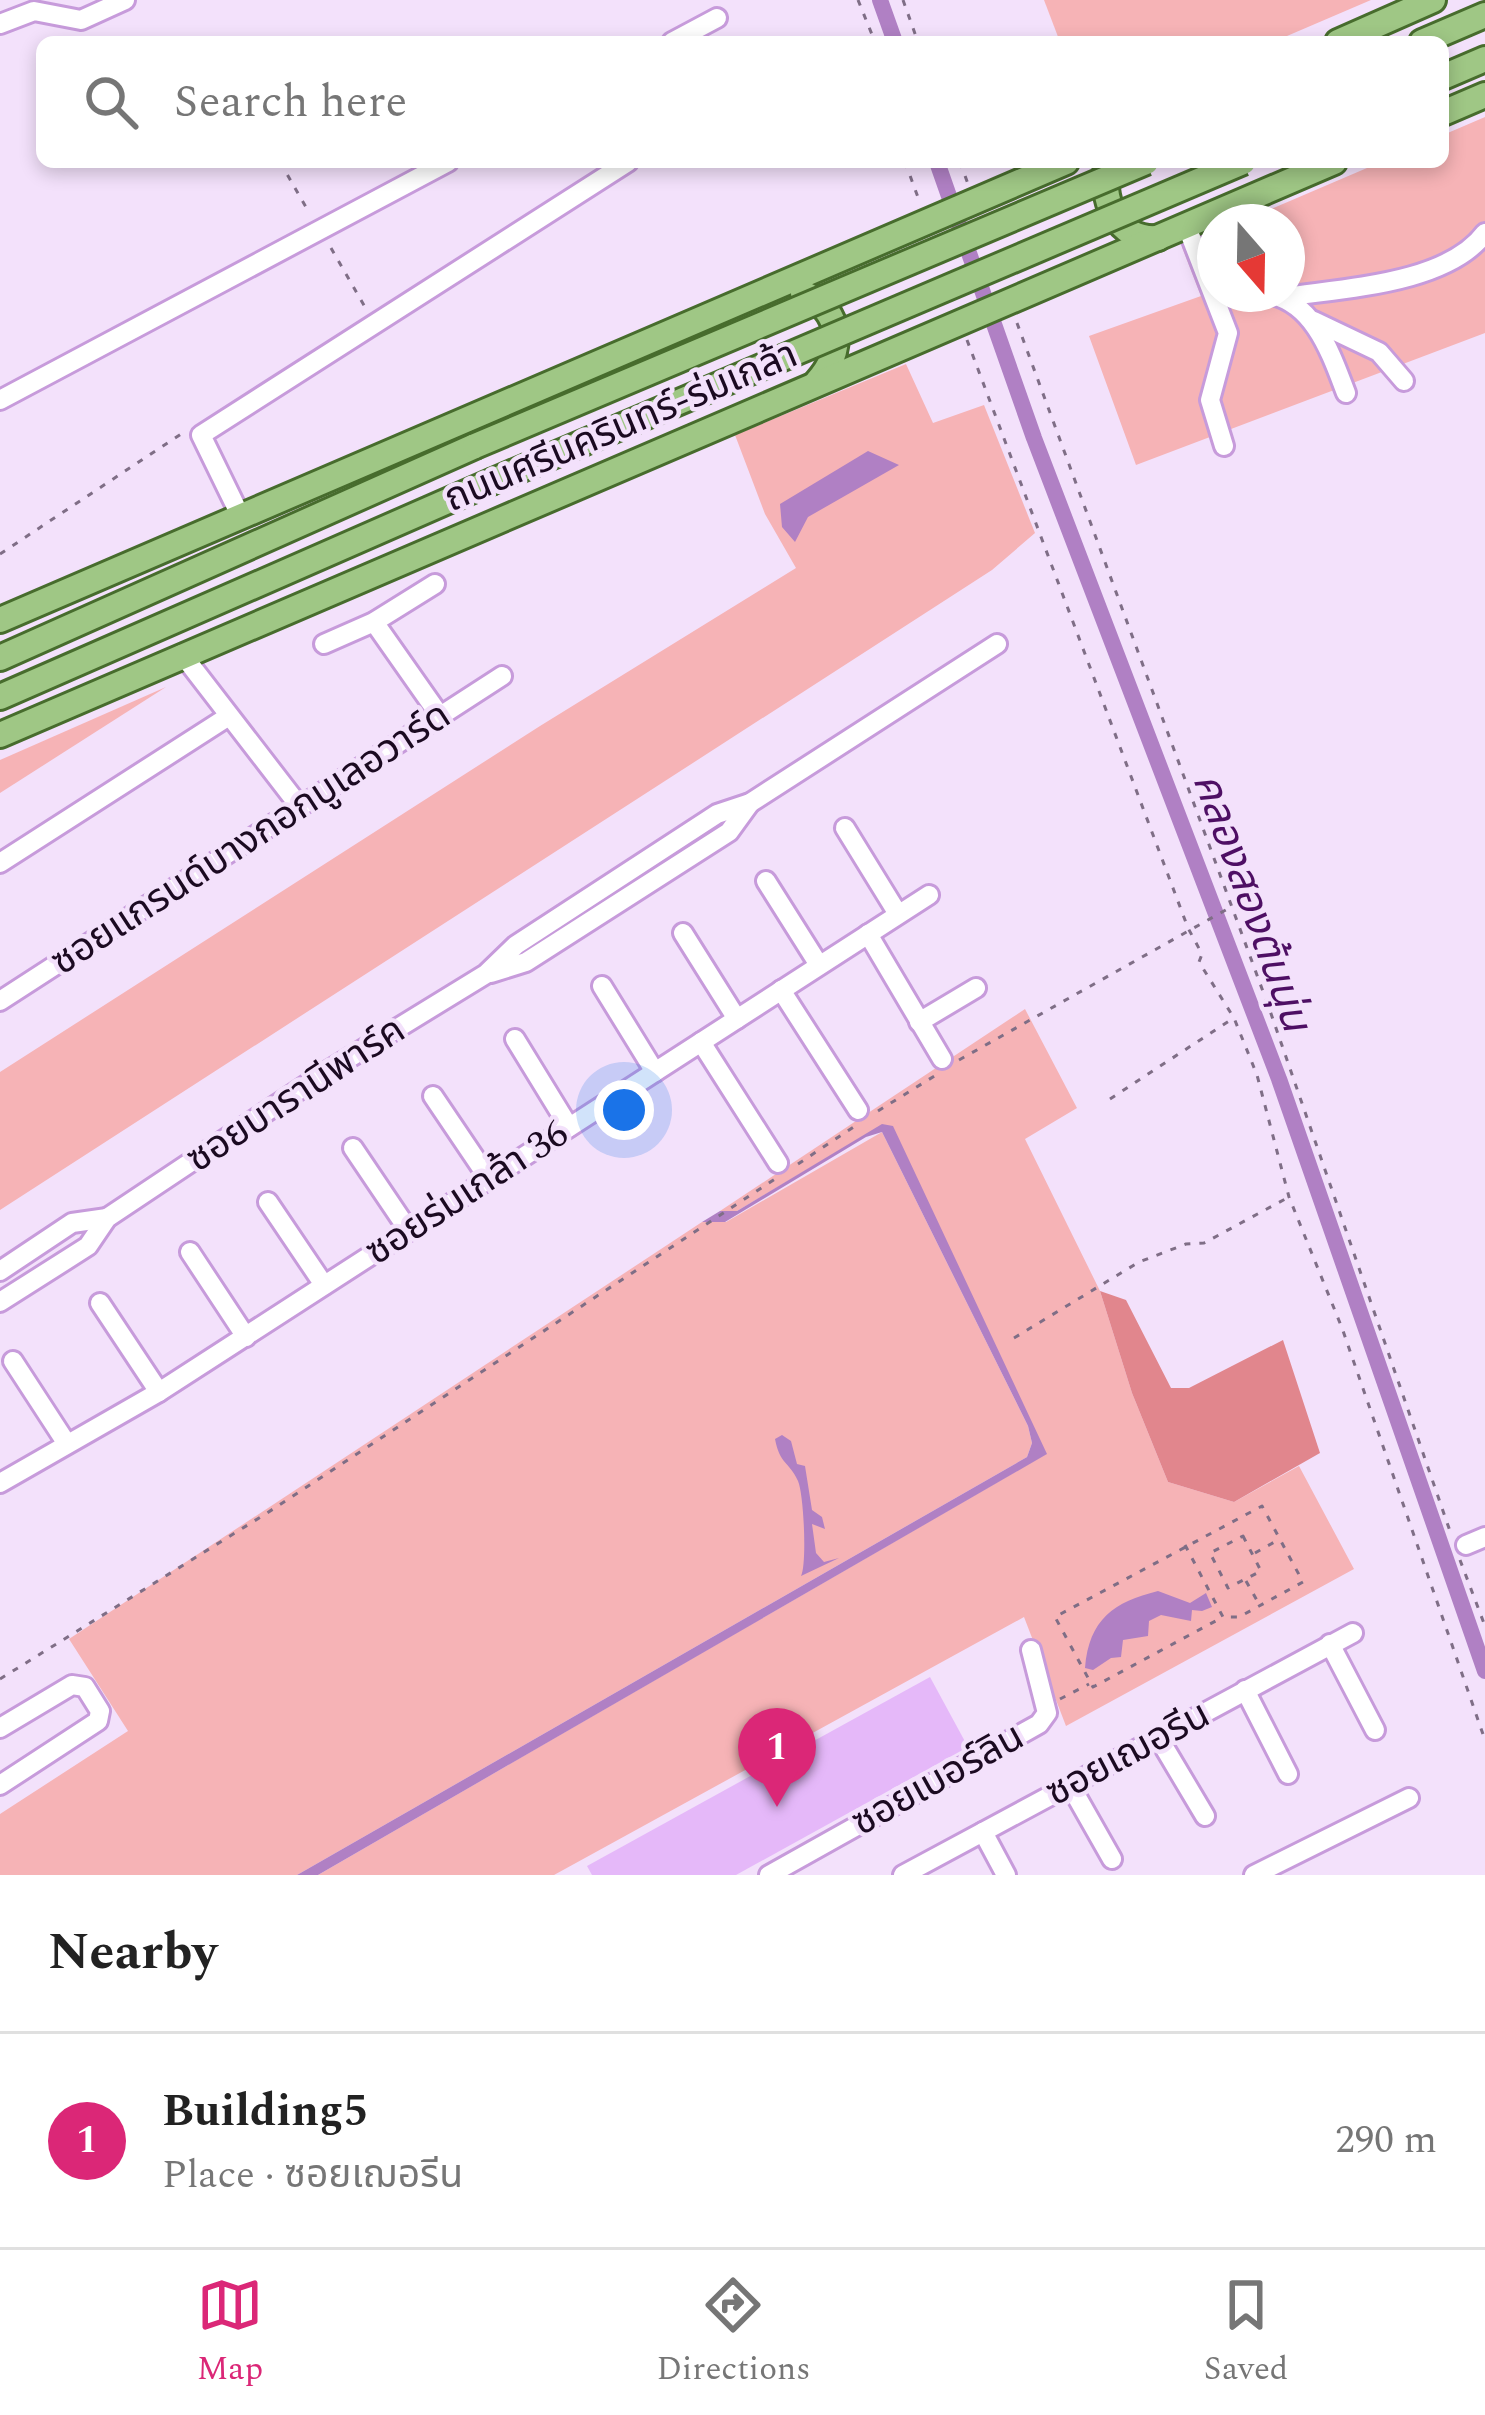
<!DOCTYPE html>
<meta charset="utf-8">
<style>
:root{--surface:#fff;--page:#f2f2f2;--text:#222;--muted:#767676;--line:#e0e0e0;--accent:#db2777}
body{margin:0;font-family:Spectral,"Noto Sans Thai",serif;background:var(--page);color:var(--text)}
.compass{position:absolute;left:1197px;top:204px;width:108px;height:108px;border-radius:50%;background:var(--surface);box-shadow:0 6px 18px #0003;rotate:160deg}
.you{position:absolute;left:624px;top:1110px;width:42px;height:42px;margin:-30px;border:9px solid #fff;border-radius:50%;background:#1a73e8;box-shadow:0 0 0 18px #1a73e833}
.badge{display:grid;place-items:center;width:78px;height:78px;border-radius:50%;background:var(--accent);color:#fff;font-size:39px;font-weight:700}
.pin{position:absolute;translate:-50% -99px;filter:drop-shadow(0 3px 6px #0008)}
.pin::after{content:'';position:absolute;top:63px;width:42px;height:36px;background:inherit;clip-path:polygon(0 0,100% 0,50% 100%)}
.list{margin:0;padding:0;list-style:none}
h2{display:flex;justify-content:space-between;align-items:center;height:156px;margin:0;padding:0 48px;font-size:51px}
h2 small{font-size:39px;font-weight:400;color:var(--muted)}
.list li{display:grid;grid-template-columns:78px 1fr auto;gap:36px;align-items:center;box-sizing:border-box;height:216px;padding:0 48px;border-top:3px solid var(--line)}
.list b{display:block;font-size:45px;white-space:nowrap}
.list p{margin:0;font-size:39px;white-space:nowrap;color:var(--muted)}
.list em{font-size:39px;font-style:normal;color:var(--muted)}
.icon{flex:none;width:66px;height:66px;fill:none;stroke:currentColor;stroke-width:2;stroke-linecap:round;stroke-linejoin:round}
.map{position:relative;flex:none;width:1485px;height:1875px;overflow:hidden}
.search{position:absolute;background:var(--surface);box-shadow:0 6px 18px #0003;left:36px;right:36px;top:36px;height:132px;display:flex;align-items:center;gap:30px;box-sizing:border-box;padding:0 42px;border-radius:18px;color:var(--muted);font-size:45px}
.sheet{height:372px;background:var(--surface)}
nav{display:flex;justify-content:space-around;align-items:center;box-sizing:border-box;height:168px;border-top:3px solid var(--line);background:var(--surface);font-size:33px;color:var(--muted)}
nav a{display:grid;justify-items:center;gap:6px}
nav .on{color:var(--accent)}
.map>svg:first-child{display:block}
</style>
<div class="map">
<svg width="1485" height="1875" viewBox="0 0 1485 1875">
<rect width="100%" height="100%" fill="#f3e1fb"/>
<g fill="#f6b3b6">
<path d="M1044 0H1371L1273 42H1060Z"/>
<path d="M1485 117V333L1136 465 1089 336 1201 296 1182 247 1215 233V294H1287V222H1241L1381 162H1443V135Z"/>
<path d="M906 364 933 423 984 405 1035 533 992 570 0 1210V1072L540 726 796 568 765 514 735 435Z"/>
<path d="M166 687 0 793V760Z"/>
<path d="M1025 1009 1077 1108 1025 1139 1100 1291 1132 1393 1168 1482 1234 1502 1299 1466 1354 1569 1066 1726 1024 1617 554 1875H318L1046 1454 882 1125 737 1211H720Z"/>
<path d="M882 1132 1028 1426 1032 1443 1027 1457 297 1875H0V1814L128 1731 69 1639 702 1222H726Z"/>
</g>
<path fill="#e1868d" d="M1100 1291 1126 1300 1171 1388H1189L1283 1340 1320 1453 1234 1502 1168 1482 1132 1393Z"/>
<g fill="#b080c4">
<path d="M868 451 899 465 808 517 795 542 782 527 780 504Z"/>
<path d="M882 1124 893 1126 1047 1454 318 1875H297L1027 1457 1032 1443 1028 1426 882 1132 866 1137 725 1222H702L720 1211H737Z"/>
<path d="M782 1435 791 1441 797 1464 805 1466 812 1510 822 1517 825 1529 812 1524 816 1553 824 1562 839 1558 801 1576C807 1565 804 1495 798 1481 789 1461 780 1465 775 1439Z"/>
<path d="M1158 1591 1190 1603 1206 1593 1212 1607 1202 1611 1192 1610 1191 1621 1161 1615 1149 1621 1148 1636 1123 1640 1121 1657 1111 1658 1093 1670 1085 1668C1089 1619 1114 1602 1158 1591Z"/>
</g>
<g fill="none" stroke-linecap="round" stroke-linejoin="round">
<g stroke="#b080c4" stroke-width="16">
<path d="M880 0 895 42"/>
<path d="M937 162 1034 438 1279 1079 1485 1671"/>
</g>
</g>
<path fill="#e5b8f9" d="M930 1677 968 1747 736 1875H592L587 1866Z"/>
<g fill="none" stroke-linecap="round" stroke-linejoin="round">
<defs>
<g id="minor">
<path d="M0 24 34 11 81 20 125 0"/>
<path d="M672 42 717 18"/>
<path d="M1187 227 1228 333 1210 400 1224 446"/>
<path d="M1267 294C1314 301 1331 354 1346 393"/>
<path d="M1285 297C1344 288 1447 284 1485 233"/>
<path d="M1314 321 1379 352 1404 381"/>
<path d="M0 400 448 162"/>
<path d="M240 515 201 435 628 162"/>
<path d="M374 622 440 716"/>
<path d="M324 644 374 622 435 584"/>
<path d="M182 654 300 807"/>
<path d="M845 828 898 914"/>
<path d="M0 863 229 716"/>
<path d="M766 881 819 965"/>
<path d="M683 933 737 1019"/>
<path d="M868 934 942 1059"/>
<path d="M491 973 526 962 729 832 750 803"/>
<path d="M602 986 655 1072"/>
<path d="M781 990 858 1110"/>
<path d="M0 1001 502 676"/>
<path d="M919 1022 976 988"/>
<path d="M515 1039 569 1127"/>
<path d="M701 1042 778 1163"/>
<path d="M433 1096 489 1179"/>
<path d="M353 1148 409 1231"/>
<path d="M268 1202 324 1285"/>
<path d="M190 1252 246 1337"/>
<path d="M0 1271 72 1223 107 1218"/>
<path d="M0 1302 88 1246 107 1218 323 1074 486 974 516 945 717 814 750 803 997 644"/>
<path d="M100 1303 159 1392"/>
<path d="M13 1361 67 1444"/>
<path d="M0 1483 159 1392 929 895"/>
<path d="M1466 1545 1485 1537"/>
<path d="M1330 1644 1375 1730"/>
<path d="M1245 1690 1288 1774"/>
<path d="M0 1728 72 1685 85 1687 100 1711 98 1721 0 1785"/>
<path d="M1158 1737 1205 1816"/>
<path d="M1070 1785 1112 1859"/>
<path d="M983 1832 1006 1875"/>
<path d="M769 1875 1039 1724 1047 1713 1031 1650"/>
<path d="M903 1875 1353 1633"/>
<path d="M1254 1875 1409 1798"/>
</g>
<g id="major">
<path d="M1338 42 1433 0"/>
<path d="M1422 42 1485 15"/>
<path d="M1443 77 1485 59"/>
<path d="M1443 113 1485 95"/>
<path d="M1108 162C1099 198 1116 241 1158 238"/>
<path d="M803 293C844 311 844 352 817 382"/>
<path d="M0 620 1066 162"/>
<path d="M0 658 475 446"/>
<path d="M0 697 491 482"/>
<path d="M0 735 1334 162"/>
</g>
</defs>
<use href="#minor" stroke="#c79bdb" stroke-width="24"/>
<use href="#major" stroke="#476c2d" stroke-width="30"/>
<g stroke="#7f6e86" stroke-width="3" stroke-dasharray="6 9" stroke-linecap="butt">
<path d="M858 0 875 42"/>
<path d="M903 0 918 42"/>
<path d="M280 162 310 214"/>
<path d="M905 162 919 200"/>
<path d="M960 162 968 184"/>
<path d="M331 248 365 307"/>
<path d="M1017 323 1268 1005 1451 1534"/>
<path d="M967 340 1188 928 1202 954 1199 962 1234 1018 1257 1075 1289 1197 1342 1328 1485 1740"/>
<path d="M0 554 184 432"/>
<path d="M959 1060 1231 907"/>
<path d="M1110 1099 1232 1019"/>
<path d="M878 1111 936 1075"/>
<path d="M798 1164 855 1126"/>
<path d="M1014 1338 1139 1262 1186 1244 1204 1243 1287 1198"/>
<path d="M1243 1536 1261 1571 1228 1588 1210 1553Z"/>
<path d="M1185 1545 1223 1617 1093 1687 1055 1617 1262 1506 1303 1582 1239 1617H1223"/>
<path d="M1255 1553 1278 1540"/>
<path d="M1460 1560 1485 1626"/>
<path d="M1246 1581 1259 1604"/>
<path d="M0 1679 267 1513 775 1179"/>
<path d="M1060 1699 1089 1684"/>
</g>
<use href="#minor" stroke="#fff" stroke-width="18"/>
<use href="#major" stroke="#9fc785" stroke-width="24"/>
<defs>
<g id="major-bridge">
<path d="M475 446 1146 162"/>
<path d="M491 482 1243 162"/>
</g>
</defs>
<use href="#major-bridge" stroke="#476c2d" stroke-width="30" stroke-linecap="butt"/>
<use href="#major-bridge" stroke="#9fc785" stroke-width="24"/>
</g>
<g text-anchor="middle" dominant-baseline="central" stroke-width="9" stroke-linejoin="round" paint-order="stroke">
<g font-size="39" fill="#1b0a21" stroke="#f3e1fb">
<text transform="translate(621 427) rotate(-23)">ถนนศรีนครินทร์-ร่มเกล้า</text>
<text transform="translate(251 839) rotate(-33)">ซอยแกรนด์บางกอกบูเลอวาร์ด</text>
<text transform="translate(296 1095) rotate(-33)">ซอยบารานีพาร์ค</text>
<text transform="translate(467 1193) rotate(-33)">ซอยร่มเกล้า 36</text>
<text transform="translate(1128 1754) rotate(-28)">ซอยเฌอรีน</text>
<text transform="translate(938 1780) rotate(-29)">ซอยเบอร์ลิน</text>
</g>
<g font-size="42" font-style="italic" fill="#4e0f64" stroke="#f3e1fb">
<text transform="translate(1251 902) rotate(70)">คลองสองต้นนุ่น</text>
</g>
</g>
</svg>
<svg class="compass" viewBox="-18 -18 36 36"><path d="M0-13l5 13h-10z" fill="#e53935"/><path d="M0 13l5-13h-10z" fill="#767676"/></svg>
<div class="you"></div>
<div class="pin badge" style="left:777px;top:1807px">1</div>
<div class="search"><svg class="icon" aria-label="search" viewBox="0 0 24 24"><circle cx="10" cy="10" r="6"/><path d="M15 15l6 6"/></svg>Search here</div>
</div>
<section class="sheet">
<h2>Nearby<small></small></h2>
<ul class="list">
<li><span class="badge">1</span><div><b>Building5</b><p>Place · ซอยเฌอรีน</p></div><em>290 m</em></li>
</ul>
</section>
<nav>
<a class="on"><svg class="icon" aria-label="map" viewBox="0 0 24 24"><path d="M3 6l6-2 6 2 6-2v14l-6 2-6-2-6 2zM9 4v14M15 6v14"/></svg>Map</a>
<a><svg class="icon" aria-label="directions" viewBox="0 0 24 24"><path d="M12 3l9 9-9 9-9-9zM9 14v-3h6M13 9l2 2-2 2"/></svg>Directions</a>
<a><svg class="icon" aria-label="saved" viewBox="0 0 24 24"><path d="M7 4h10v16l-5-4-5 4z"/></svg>Saved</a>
</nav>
